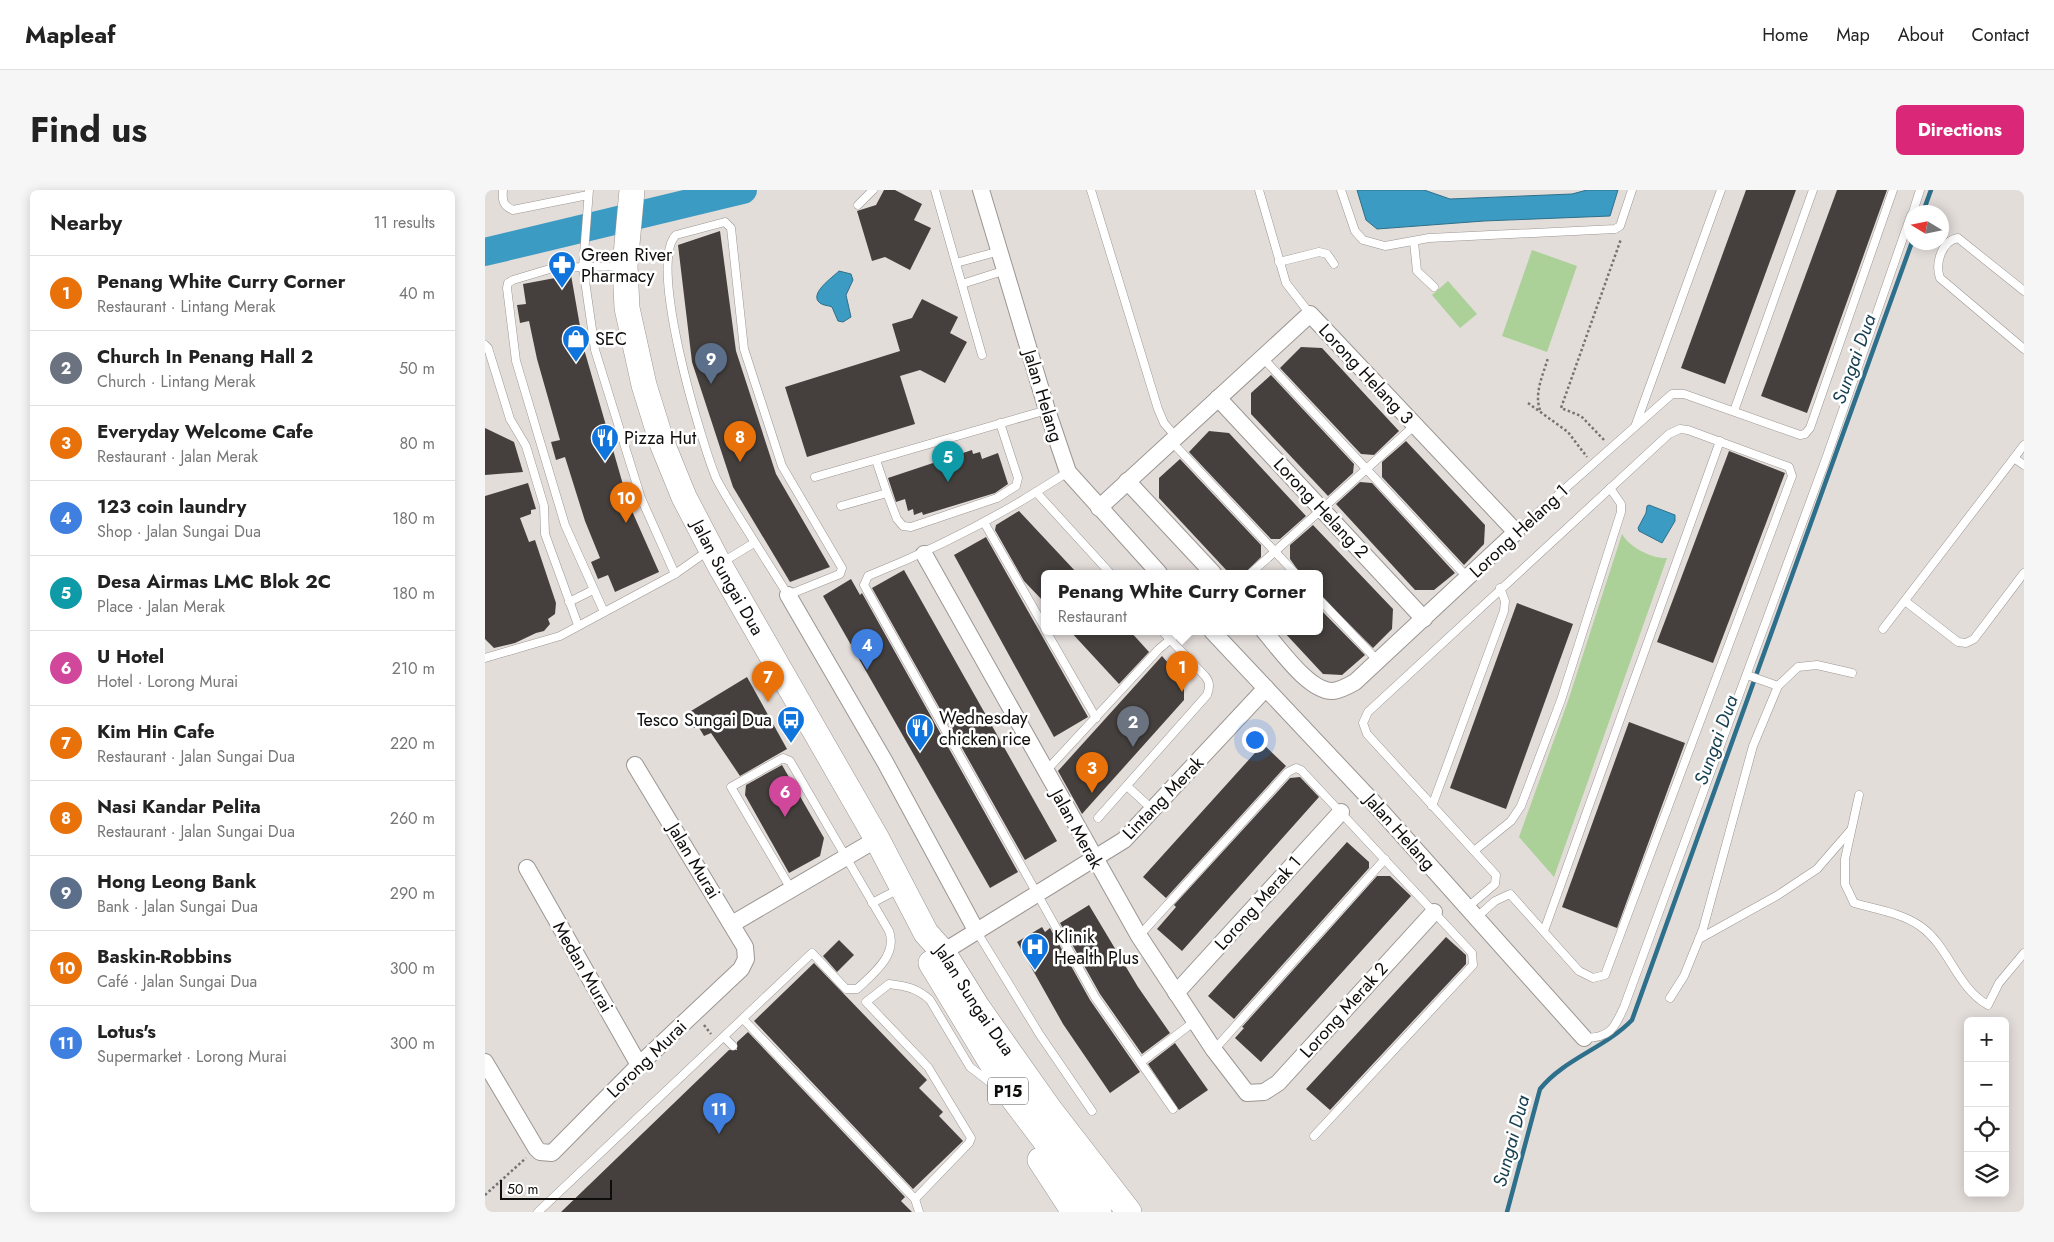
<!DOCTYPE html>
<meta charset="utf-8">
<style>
:root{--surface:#fff;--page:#f6f6f6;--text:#222;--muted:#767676;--line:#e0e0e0;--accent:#db2777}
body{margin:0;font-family:Jost,sans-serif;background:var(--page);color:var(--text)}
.controls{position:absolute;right:15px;bottom:15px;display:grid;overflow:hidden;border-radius:8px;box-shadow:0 2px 12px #0003}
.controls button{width:45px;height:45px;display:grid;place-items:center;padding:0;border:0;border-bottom:1px solid var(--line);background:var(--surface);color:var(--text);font:25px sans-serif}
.compass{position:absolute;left:1419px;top:15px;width:45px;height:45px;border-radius:50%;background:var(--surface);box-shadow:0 2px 12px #0003;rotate:280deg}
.scale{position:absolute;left:15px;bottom:12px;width:112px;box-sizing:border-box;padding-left:5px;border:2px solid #0f0d0c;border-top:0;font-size:14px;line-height:18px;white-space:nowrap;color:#0f0d0c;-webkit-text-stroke:4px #fff;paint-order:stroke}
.you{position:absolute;left:769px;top:549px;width:18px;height:18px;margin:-12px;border:4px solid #fff;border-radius:50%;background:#1a73e8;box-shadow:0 0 0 8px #1a73e833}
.badge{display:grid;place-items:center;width:32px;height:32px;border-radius:50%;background:var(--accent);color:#fff;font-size:16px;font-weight:700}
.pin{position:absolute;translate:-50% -41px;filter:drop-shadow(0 1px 2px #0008)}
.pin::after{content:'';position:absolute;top:26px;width:18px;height:15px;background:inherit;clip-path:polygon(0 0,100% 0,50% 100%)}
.popup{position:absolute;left:556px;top:380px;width:282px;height:65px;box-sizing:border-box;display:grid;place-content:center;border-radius:8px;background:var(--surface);filter:drop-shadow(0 1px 4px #0005);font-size:16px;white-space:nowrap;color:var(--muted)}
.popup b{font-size:19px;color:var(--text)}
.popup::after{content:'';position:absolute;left:50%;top:100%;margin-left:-10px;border:10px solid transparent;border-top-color:var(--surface)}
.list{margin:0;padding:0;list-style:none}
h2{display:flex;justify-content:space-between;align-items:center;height:65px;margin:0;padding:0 20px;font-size:21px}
h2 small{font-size:16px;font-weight:400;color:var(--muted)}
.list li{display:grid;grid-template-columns:32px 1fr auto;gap:15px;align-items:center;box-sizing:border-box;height:75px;padding:0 20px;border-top:1px solid var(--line)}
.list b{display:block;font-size:19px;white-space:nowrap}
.list p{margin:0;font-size:16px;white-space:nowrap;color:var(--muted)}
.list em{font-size:16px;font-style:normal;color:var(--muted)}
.icon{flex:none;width:28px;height:28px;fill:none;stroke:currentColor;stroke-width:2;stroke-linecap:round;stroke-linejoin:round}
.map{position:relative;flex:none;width:1539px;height:1022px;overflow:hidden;border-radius:8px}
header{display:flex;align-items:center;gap:30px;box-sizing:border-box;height:70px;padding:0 25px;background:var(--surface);border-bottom:1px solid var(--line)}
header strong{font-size:24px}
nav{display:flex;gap:28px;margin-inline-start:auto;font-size:18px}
.intro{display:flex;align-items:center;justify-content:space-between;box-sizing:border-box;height:120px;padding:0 30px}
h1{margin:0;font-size:35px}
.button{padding:12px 22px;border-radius:8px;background:var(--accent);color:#fff;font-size:18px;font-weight:700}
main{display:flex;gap:30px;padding:0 30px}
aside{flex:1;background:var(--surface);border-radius:8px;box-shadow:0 2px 12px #0003}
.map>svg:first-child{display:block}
</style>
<header>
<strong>Mapleaf</strong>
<nav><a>Home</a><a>Map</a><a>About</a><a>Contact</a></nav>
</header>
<div class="intro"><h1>Find us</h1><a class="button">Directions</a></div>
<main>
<aside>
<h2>Nearby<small>11 results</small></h2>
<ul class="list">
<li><span class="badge" style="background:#e8710a">1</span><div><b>Penang White Curry Corner</b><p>Restaurant · Lintang Merak</p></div><em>40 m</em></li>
<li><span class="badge" style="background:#6b7280">2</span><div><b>Church In Penang Hall 2</b><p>Church · Lintang Merak</p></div><em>50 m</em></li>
<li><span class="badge" style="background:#e8710a">3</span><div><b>Everyday Welcome Cafe</b><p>Restaurant · Jalan Merak</p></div><em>80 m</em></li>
<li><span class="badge" style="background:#3f7fe0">4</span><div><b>123 coin laundry</b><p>Shop · Jalan Sungai Dua</p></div><em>180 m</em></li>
<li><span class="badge" style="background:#0f9aa8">5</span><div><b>Desa Airmas LMC Blok 2C</b><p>Place · Jalan Merak</p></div><em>180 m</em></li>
<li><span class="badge" style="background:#d1479c">6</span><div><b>U Hotel</b><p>Hotel · Lorong Murai</p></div><em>210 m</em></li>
<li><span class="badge" style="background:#e8710a">7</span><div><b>Kim Hin Cafe</b><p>Restaurant · Jalan Sungai Dua</p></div><em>220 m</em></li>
<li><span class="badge" style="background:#e8710a">8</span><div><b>Nasi Kandar Pelita</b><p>Restaurant · Jalan Sungai Dua</p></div><em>260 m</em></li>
<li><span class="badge" style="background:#5c6f8a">9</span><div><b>Hong Leong Bank</b><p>Bank · Jalan Sungai Dua</p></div><em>290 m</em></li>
<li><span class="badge" style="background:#e8710a">10</span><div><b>Baskin-Robbins</b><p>Café · Jalan Sungai Dua</p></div><em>300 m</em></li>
<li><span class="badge" style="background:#3f7fe0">11</span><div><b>Lotus's</b><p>Supermarket · Lorong Murai</p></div><em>300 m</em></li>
</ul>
</aside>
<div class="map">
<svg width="1539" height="1022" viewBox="0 0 1539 1022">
<rect width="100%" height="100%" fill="#e3ddda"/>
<g fill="#abd098">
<path d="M1047 60 1092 76 1062 162 1017 146Z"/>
<path d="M963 91 992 124 975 138 947 105Z"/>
<path d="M1137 344C1144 357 1167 369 1182 368L1069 687 1034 647 1083 511Z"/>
</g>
<g fill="#3c9bc2" stroke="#2e708b">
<path d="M872 0H939L965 9 1087 4 1102 0H1133L1125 26 999 31 892 39 881 30Z"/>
<path d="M354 81 366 84 368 90 361 105 366 127 358 132 353 131 347 117C343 115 339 116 335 113 323 104 348 87 354 81Z"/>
<path d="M1164 315 1190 325V331L1177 353 1154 341 1153 338 1161 323 1162 316Z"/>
</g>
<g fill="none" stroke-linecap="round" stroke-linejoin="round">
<g stroke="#2e708b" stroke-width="4.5">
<path d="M1438 22 1446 0"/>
<path d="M1022 1022 1055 899C1079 869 1120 858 1147 830L1427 52"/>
</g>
<path stroke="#3c9bc2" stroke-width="28" d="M0 62 258 0"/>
</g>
<g fill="#45403d">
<path d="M399 0H410L437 14 429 30 446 38 425 80 400 67 387 71 372 21 391 15Z"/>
<path d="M1261 0H1311L1240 194 1196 178Z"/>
<path d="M1352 0H1402L1322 223 1276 206Z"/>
<path d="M235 41 251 161 291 284 345 377 305 392 248 297 207 172 193 55Z"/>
<path d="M86 85 99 159 143 312 174 382 130 402 123 385 113 389 106 372 115 368 100 331 80 267 71 270 66 252 75 250 52 169 44 131 35 133 32 115 41 114 38 94Z"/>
<path d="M437 109 473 127 465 143 482 152 460 193 435 180 415 186 430 234 322 267 300 197 415 161 407 134 427 128Z"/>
<path d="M816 157 837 158 914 241 889 265 876 264 795 178Z"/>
<path d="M786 185 869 274 868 283 843 306 766 224V203Z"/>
<path d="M0 238 29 252 38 282 0 285Z"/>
<path d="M724 241 744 243 821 326 795 349H786L704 262Z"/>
<path d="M921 251 1000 335 999 354 979 375 897 287V272Z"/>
<path d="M487 260 488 264 495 262 497 269 513 263 523 294 510 303 438 325 437 322 429 325 428 319 423 321 420 309 411 312 403 288Z"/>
<path d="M1244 261 1300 283 1228 473 1172 452Z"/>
<path d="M695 269 776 355V367L760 383H744L674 308V288Z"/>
<path d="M875 292 887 293 970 383 949 400H930L851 314Z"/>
<path d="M43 293 51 319 46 320V324L35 328 44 352 50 350 71 413 70 424 63 429 65 434 59 441 51 443 30 453 9 458 0 449V306Z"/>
<path d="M534 321 592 383H560V413L539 391 510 340 511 335Z"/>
<path d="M828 335 908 419 907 439 888 458 834 404V383H815L805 369V355Z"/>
<path d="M501 347 603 527 569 547 469 365Z"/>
<path d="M419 380 572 651 540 670 387 398Z"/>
<path d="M366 389 375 405 377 403 533 682 505 698 338 406Z"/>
<path d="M1032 413 1088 434 1021 619 965 598Z"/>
<path d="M834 418 880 465 857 485 838 484 798 441H834Z"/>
<path d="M585 441H645L664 462 634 494Z"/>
<path d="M677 466 699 491V510L597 624 573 581Z"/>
<path d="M262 487 302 559 255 586 226 543 219 546 213 536 209 538 201 524Z"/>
<path d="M1144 532 1200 553 1132 738 1077 717Z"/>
<path d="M778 554 801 576 681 708 658 687Z"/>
<path d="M297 575 339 648 335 666 304 683 260 605 261 595Z"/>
<path d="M815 587 834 607 697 761 672 739 691 717 689 715 805 588Z"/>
<path d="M862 652 884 672V678L749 829 723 806Z"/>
<path d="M892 686H905L926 706 776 872 750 848 759 838 757 837Z"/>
<path d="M604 715 653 797 685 843 657 864 615 804 575 733Z"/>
<path d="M557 737 560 742 565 738 605 810 655 882 625 903 578 834 532 752Z"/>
<path d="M961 747 981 765V774L845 920 821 899Z"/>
<path d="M354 750 369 765 352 782 338 766Z"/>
<path d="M329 773 442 890 434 898 458 922 454 926 478 951 428 999 269 831Z"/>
<path d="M263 842 420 1007 416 1011 427 1022H76L244 860H252V852Z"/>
<path d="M690 853 723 900 694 920 663 874Z"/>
</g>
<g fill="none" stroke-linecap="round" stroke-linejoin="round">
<defs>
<g id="lane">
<path d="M18 0C17 10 18 16 28 20L103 5"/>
<path d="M104 0 98 77 110 160 156 308 190 384"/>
<path d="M450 0 497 165"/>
<path d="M606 0 673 219 679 233 691 247"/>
<path d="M774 0 801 93 825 124"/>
<path d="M856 0 870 41 878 50 900 56 944 48 1130 39 1135 36 1147 0"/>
<path d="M373 15 388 0"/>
<path d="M1428 22 1435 0"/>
<path d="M240 32 246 38 259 159 297 276 357 378 355 384 303 405C286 378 269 351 252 324 245 312 237 300 231 288 216 251 162 72 191 45Z"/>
<path d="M929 52 932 81 949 97"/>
<path d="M794 72 834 62 842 64 849 74"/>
<path d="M471 73 515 61"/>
<path d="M477 94 521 80"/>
<path d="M1539 101 1473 48C1456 51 1450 74 1455 88L1539 159"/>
<path d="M0 155 3 158 25 229 41 256 59 316 60 344 93 435"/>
<path d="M777 167 983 388"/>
<path d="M1249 221 1328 0"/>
<path d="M1151 234 1236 0"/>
<path d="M686 251 810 383"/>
<path d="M1529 268 1539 275"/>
<path d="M583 282 551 302 625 383"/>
<path d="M330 287 562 220"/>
<path d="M551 302C496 336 443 362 383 386L379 395 610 807 688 919"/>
<path d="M402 303 412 329 418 336 426 337 512 308 531 296 533 288 515 233"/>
<path d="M356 316 402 303 391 270"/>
<path d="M500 334 560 438"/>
<path d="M1031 342 1187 204H1199L1315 245 1320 244 1325 238 1408 0"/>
<path d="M236 373 269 353"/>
<path d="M766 383 929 236"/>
<path d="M834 409 893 471"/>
<path d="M1420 411 1473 452 1481 453 1489 449 1539 383"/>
<path d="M84 412 108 400"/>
<path d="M119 422 80 335 31 171 22 98 23 93 28 90 68 78 136 76"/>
<path d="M1398 439 1539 255"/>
<path d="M561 441 611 528"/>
<path d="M0 468 75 446 190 384 224 360"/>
<path d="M1262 485 1293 496"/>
<path d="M560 582 674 459 695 441"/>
<path d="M642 596 668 620"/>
<path d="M1374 605 1360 669V694L1369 713C1390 719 1417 723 1435 736 1464 756 1471 797 1503 815L1514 793 1539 763"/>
<path d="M947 616 1019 421 1020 411 1015 398"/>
<path d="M613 628 722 505C725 497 725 492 720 486L677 441"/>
<path d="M989 661 1026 631 1036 616 1076 510 1136 322V314L1125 298"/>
<path d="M387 713 414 699"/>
<path d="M983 717 1010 694 1011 685 882 544 878 533 883 522 1184 244 1195 239 1203 240 1304 277 1307 286 1120 785 1108 788 1094 781 1025 704 1010 711 992 727"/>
<path d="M1059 741 1235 251"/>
<path d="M492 742 555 845 607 921"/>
<path d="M654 746 803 582 811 578 816 580 987 763 988 775 829 946"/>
<path d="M1214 749 1293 705 1332 679 1365 641"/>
<path d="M1185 808 1199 786 1218 739 1268 556 1293 496 1313 477 1332 475 1367 483"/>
<path d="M259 830 430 1009 434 1022"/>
<path d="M240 848 248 856"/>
<path d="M1099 848C1125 848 1129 839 1139 817L1342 266 1426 25"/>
<path d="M729 860 900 669"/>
<path d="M656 872 710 831"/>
<path d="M430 1009 484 953 486 948 443 877 381 812 404 794C421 796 432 798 445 810L485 877 511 897"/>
<path d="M53 1022 327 763 361 799H372C388 784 413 765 404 741L305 571 298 568 246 597 306 699"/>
</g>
<g id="street">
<path d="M496 0 562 220 583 282 674 383"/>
<path d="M733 208 939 429"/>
<path d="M642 291 728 383"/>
<path d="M614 318 825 124 1031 342 870 492C863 496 856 500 848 501 824 502 794 458 779 441"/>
<path d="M439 364 654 746 729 860 762 903 779 902 793 893 949 722"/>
<path d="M303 405 400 572 492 742"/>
<path d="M727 441 888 612 1099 848"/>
<path d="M42 678 154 875"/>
<path d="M247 734 392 649"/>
<path d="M450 767 639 650 781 498"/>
<path d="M691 803 856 622"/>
<path d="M0 872 51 958 55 962 67 963 154 875 256 779 261 769 260 757 150 575"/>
</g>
<g id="primary">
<path id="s1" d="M147 0 140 76 142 118 159 195 177 253 199 307 234 374 392 649 441 743 458 762 493 818 565 920 644 1022"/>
<path d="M446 773 527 907 614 1022"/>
<path d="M555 970 589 1022"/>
</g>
</defs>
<use href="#lane" stroke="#9c9693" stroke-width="9"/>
<use href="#street" stroke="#9c9693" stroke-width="18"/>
<use href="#primary" stroke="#9c9693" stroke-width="26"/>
<g stroke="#767371" stroke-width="2.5" stroke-dasharray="2.5 2.5" stroke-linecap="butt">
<path d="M1043 213 1083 242 1102 267"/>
<path d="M1055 220C1049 203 1058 185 1063 168"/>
<path d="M1119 250 1096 226 1076 218 1136 49"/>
<path d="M219 835 226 844"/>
<path d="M0 1005 41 968"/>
</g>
<use href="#lane" stroke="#fff" stroke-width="8"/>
<use href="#street" stroke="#fff" stroke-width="16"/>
<use href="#primary" stroke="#fff" stroke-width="25"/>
</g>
<defs>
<symbol id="pharmacy-pin" viewBox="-11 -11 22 30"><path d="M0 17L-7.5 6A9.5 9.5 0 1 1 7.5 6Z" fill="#0f75dd" stroke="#fff"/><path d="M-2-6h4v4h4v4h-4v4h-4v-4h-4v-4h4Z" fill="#fff"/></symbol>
<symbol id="shop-pin" viewBox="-11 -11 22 30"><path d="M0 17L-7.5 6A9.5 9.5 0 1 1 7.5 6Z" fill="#0f75dd" stroke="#fff"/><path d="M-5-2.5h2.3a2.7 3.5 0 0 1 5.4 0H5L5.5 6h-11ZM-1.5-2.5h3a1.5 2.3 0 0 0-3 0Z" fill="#fff"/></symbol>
<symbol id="restaurant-pin" viewBox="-11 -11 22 30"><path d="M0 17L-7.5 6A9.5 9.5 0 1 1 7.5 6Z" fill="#0f75dd" stroke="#fff"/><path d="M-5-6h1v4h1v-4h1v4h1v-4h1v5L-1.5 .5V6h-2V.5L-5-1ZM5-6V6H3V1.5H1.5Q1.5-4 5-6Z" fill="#fff"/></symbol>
<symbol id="bus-pin" viewBox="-11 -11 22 30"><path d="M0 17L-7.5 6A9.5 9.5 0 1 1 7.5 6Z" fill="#0f75dd" stroke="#fff"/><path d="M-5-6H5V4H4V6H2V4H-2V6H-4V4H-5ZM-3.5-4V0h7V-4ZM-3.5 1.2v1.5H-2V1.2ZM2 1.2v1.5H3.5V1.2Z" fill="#fff"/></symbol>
<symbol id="hospital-pin" viewBox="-11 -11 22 30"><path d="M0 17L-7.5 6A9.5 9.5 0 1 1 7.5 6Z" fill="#0f75dd" stroke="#fff"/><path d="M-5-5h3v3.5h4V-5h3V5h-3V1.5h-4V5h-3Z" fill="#fff"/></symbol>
</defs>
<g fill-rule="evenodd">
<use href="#pharmacy-pin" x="61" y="59" width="32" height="43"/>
<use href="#shop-pin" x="75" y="133" width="32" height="43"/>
<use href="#restaurant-pin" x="104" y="232" width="32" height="43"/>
<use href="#bus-pin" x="290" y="514" width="32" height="43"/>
<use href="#restaurant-pin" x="419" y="522" width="32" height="43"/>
<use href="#hospital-pin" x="534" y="741" width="32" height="43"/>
</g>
<g text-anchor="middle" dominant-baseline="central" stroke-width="5" stroke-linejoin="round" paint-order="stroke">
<rect fill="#fff" stroke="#575655" stroke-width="1" x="503" y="887.5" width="40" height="27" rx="4"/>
<g font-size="16" font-weight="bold" fill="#0f0d0c">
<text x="523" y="901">P15</text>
</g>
<g font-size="18" fill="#0f0d0c" stroke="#fff" text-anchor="start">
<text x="96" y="65">Green River<tspan x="96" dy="21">Pharmacy</tspan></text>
<text x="110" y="149">SEC</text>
<text x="139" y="248">Pizza Hut</text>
<text x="454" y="528">Wednesday<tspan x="454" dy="21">chicken rice</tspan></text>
<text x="287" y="530" text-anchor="end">Tesco Sungai Dua</text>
<text x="569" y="747">Klinik<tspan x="569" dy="21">Health Plus</tspan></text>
</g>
<g font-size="18" fill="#0f0d0c" stroke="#fff">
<text transform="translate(881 184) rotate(47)">Lorong Helang 3</text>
<text transform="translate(558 206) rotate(73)">Jalan Helang</text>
<text transform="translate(836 318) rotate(47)">Lorong Helang 2</text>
<text transform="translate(1034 341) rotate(-43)">Lorong Helang 1</text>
<text stroke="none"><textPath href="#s1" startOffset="408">Jalan Sungai Dua</textPath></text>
<text transform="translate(678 608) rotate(-46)">Lintang Merak</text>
<text transform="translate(592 639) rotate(61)">Jalan Merak</text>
<text transform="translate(915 642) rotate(48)">Jalan Helang</text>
<text transform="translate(209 671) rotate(59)">Jalan Murai</text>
<text transform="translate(773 713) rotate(-48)">Lorong Merak 1</text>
<text transform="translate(98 777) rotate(60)">Medan Murai</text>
<text stroke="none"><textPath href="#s1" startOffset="898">Jalan Sungai Dua</textPath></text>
<text transform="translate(859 820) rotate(-48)">Lorong Merak 2</text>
<text transform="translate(162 869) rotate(-44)">Lorong Murai</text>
</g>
<g font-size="19" font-style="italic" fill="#153e4f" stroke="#fff">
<text transform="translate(1369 169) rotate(-70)">Sungai Dua</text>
<text transform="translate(1231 550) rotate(-70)">Sungai Dua</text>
<text transform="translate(1026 951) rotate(-75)">Sungai Dua</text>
</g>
</g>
</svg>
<div class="controls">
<button>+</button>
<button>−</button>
<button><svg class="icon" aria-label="locate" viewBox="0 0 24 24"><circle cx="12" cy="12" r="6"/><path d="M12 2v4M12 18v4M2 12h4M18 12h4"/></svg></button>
<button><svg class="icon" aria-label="layers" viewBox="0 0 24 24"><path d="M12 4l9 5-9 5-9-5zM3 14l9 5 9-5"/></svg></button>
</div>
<svg class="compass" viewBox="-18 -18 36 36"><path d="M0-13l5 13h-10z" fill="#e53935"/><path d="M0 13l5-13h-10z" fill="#767676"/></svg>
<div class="scale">50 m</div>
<div class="you"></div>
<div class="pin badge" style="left:697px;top:502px;background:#e8710a">1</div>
<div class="popup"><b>Penang White Curry Corner</b>Restaurant</div>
<div class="pin badge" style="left:648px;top:557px;background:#6b7280">2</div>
<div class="pin badge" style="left:607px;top:603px;background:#e8710a">3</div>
<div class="pin badge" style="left:382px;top:480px;background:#3f7fe0">4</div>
<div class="pin badge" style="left:463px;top:292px;background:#0f9aa8">5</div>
<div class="pin badge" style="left:300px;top:627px;background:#d1479c">6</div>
<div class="pin badge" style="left:283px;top:512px;background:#e8710a">7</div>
<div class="pin badge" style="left:255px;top:272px;background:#e8710a">8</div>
<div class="pin badge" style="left:226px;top:194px;background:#5c6f8a">9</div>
<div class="pin badge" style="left:141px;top:333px;background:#e8710a">10</div>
<div class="pin badge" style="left:234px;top:944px;background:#3f7fe0">11</div>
</div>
</main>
